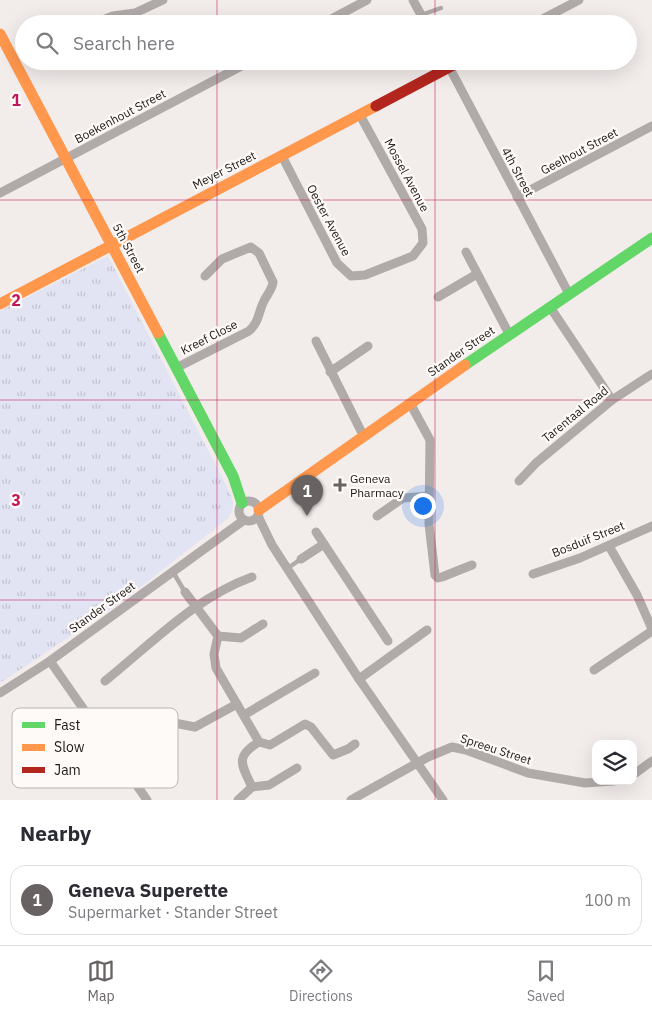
<!DOCTYPE html>
<meta charset="utf-8">
<style>
:root{--surface:#fff;--page:#f7f7f7;--text:#2b2b33;--muted:#7c7c81;--line:#e1e1e2;--accent:#686362}
body{margin:0;font-family:"IBM Plex Sans",sans-serif;background:var(--page);color:var(--text)}
.controls{position:absolute;right:15px;bottom:15px;display:grid;overflow:hidden;border-radius:10px;box-shadow:0 5px 20px #0002}
.controls button{width:45px;height:45px;display:grid;place-items:center;padding:0;border:0;border-bottom:1px solid var(--line);background:var(--surface);color:var(--text);font:25px sans-serif}
.you{position:absolute;left:422px;top:505px;width:18px;height:18px;margin:-12px;border:4px solid #fff;border-radius:50%;background:#1a73e8;box-shadow:0 0 0 8px #1a73e833}
.badge{display:grid;place-items:center;width:32px;height:32px;border-radius:50%;background:var(--accent);color:#fff;font-size:16px;font-weight:700}
.pin{position:absolute;translate:-50% -41px;filter:drop-shadow(0 1px 2px #0008)}
.pin::after{content:'';position:absolute;top:26px;width:18px;height:15px;background:inherit;clip-path:polygon(0 0,100% 0,50% 100%)}
.list{margin:0;padding:0;list-style:none}
h2{display:flex;justify-content:space-between;align-items:center;height:65px;margin:0;padding:0 20px;font-size:21px}
h2 small{font-size:16px;font-weight:400;color:var(--muted)}
.list li{display:grid;grid-template-columns:32px 1fr auto;gap:15px;align-items:center;box-sizing:border-box;height:70px;margin:0 10px 10px;padding:0 10px;border:1px solid var(--line);border-radius:15px}
.list b{display:block;font-size:19px;white-space:nowrap}
.list p{margin:0;font-size:16px;white-space:nowrap;color:var(--muted)}
.list em{font-size:16px;font-style:normal;color:var(--muted)}
.icon{flex:none;width:28px;height:28px;fill:none;stroke:currentColor;stroke-width:2;stroke-linecap:round;stroke-linejoin:round}
.map{position:relative;flex:none;width:652px;height:800px;overflow:hidden}
.search{position:absolute;background:var(--surface);box-shadow:0 5px 20px #0002;left:15px;right:15px;top:15px;height:55px;display:flex;align-items:center;gap:12px;box-sizing:border-box;padding:0 18px;border-radius:28px;color:var(--muted);font-size:19px}
.sheet{height:145px;background:var(--surface)}
nav{display:flex;justify-content:space-around;align-items:center;box-sizing:border-box;height:70px;border-top:1px solid var(--line);background:var(--surface);font-size:14px;color:var(--muted)}
nav a{display:grid;justify-items:center;gap:2px}
nav .on{color:var(--accent)}
.map>svg:first-child{display:block}
</style>
<div class="map">
<svg width="652" height="800" viewBox="0 0 652 800">
<defs>
<pattern id="park-tufts" width="24" height="20" patternUnits="userSpaceOnUse" patternTransform="scale(1.25)"><rect width="24" height="20" fill="#e2e4f4"/><path d="M3 7l-1-3M5 7V3M7 7l1-3M15 17l-1-3M17 17v-4M19 17l1-3" fill="none" stroke="#c1c3d0"/></pattern>
</defs>
<rect width="100%" height="100%" fill="#f2eceb"/>
<path fill="url(#park-tufts)" d="M108 256 230 493C235 505 234 510 226 520L127 598 0 683V311Z"/>
<g fill="none" stroke-linecap="round" stroke-linejoin="round">
<path stroke="#b3afae" stroke-width="1" stroke-dasharray="4 4" stroke-linecap="butt" d="M439 15 443 24"/>
<g stroke="#b0aba9" stroke-width="4.5">
<path d="M421 15 441 8"/>
<path d="M288 568 301 559"/>
<path d="M173 572 185 592"/>
</g>
<g stroke="#b0aba9" stroke-width="9">
<path d="M413 0 426 24"/>
<path d="M92 24 113 16 135 13 163 0"/>
<path d="M322 24 367 0"/>
<path d="M533 24 579 0"/>
<path d="M446 61 569 294"/>
<path d="M282 156 337 263 351 276 365 275 413 256 423 243 422 229 360 115"/>
<path d="M0 193 251 61"/>
<path d="M517 197 652 126"/>
<path d="M466 252 509 334"/>
<path d="M438 297 477 274"/>
<path d="M550 307 612 400"/>
<path d="M316 341 363 435"/>
<path d="M176 368 249 331C259 322 258 314 263 303 266 295 272 291 273 282L259 253 251 247 222 259 205 276"/>
<path d="M330 372 368 346"/>
<path d="M410 403 430 440 429 524 435 575 438 578 442 577 472 565"/>
<path d="M519 481 536 463 612 400 652 374"/>
<circle cx="249" cy="511" r="10"/>
<path d="M258 516 272 545 359 679 443 800"/>
<path d="M377 516 403 498 429 496"/>
<path d="M316 532 388 641"/>
<path d="M609 546 637 595 652 629"/>
<path d="M301 559 324 544"/>
<path d="M533 574 580 558 652 526"/>
<path d="M185 592 218 636 214 654 216 668 259 742C234 757 242 765 252 787L238 800"/>
<path d="M218 636 241 638 263 624"/>
<path d="M50 661 147 800"/>
<path d="M594 670 652 631"/>
<path d="M359 679 427 630"/>
<path d="M105 681C151 644 196 597 252 577"/>
<path d="M0 693 50 661 244 520"/>
<path d="M244 715 315 673"/>
<path d="M141 736 169 722 195 727 237 704"/>
<path d="M259 742 270 745 305 724 311 727 333 755 348 749 355 744"/>
<path d="M633 775 652 761"/>
<path d="M252 787 269 785 297 768"/>
<path d="M351 800 428 757 452 747 466 750 528 773 585 783 614 781"/>
</g>
<g stroke="#63d668" stroke-width="11">
<path d="M158 333 233 476 242 503"/>
<path d="M465 365 652 238"/>
</g>
<g stroke="#ff974d" stroke-width="11">
<path d="M0 34 158 333"/>
<path d="M0 304 376 106"/>
<path d="M259 510 465 365"/>
</g>
<path stroke="#b3261e" stroke-width="11" d="M376 106 461 61"/>
</g>
<path fill="none" stroke="#c2185b" stroke-width="1" stroke-opacity="0.55" d="M217 0V24M435 0V24M217 61V800M435 61V800M0 200H652M0 400H652M0 600H652"/>
<path fill="#686362" stroke="#fefaf8" stroke-width="2" d="M337.5 477.5h5v5h5v5h-5v5h-5v-5h-5v-5h5z"/>
<g text-anchor="middle" dominant-baseline="central" stroke-width="4.5" stroke-linejoin="round" paint-order="stroke">
<g font-size="12" fill="#1d1918" stroke="#fefaf8">
<text transform="translate(120 116) rotate(-28)">Boekenhout Street</text>
<text transform="translate(579 151) rotate(-28)">Geelhout Street</text>
<text transform="translate(224 170) rotate(-27)">Meyer Street</text>
<text transform="translate(518 172) rotate(62)">4th Street</text>
<text transform="translate(407 175) rotate(62)">Mossel Avenue</text>
<text transform="translate(329 220) rotate(62)">Oester Avenue</text>
<text transform="translate(129 248) rotate(62)">5th Street</text>
<text transform="translate(209 337) rotate(-27)">Kreef Close</text>
<text transform="translate(461 351) rotate(-35)">Stander Street</text>
<text transform="translate(575 414) rotate(-39)">Tarentaal Road</text>
<text transform="translate(588 539) rotate(-22)">Bosduif Street</text>
<text transform="translate(102 607) rotate(-36)">Stander Street</text>
<text transform="translate(496 749) rotate(18)">Spreeu Street</text>
</g>
<g font-size="12" fill="#1d1918" stroke="#fefaf8" text-anchor="start">
<text x="350" y="478">Geneva<tspan x="350" dy="14">Pharmacy</tspan></text>
</g>
</g>
<rect x="12" y="708" width="166" height="80" rx="8" fill="#fefaf8" stroke="#bab6b5" stroke-width="1"/>
<rect x="22" y="722" width="23" height="6" fill="#63d668"/>
<rect x="22" y="744" width="23" height="7" fill="#ff974d"/>
<rect x="22" y="767" width="23" height="6" fill="#b3261e"/>
<g font-size="14" fill="#1d1918">
<text x="54" y="730">Fast</text>
<text x="54" y="752">Slow</text>
<text x="54" y="775">Jam</text>
</g>
<g font-size="16" text-anchor="middle" font-weight="bold" fill="#c2185b" stroke="#fefaf8" stroke-width="4.5" stroke-linejoin="round" paint-order="stroke">
<text x="16" y="106">1</text>
<text x="16" y="306">2</text>
<text x="16" y="506">3</text>
</g>
</svg>
<div class="controls">
<button><svg class="icon" aria-label="layers" viewBox="0 0 24 24"><path d="M12 4l9 5-9 5-9-5zM3 14l9 5 9-5"/></svg></button>
</div>
<div class="you"></div>
<div class="pin badge" style="left:307px;top:516px">1</div>
<div class="search"><svg class="icon" aria-label="search" viewBox="0 0 24 24"><circle cx="10" cy="10" r="6"/><path d="M15 15l6 6"/></svg>Search here</div>
</div>
<section class="sheet">
<h2>Nearby<small></small></h2>
<ul class="list">
<li><span class="badge">1</span><div><b>Geneva Superette</b><p>Supermarket · Stander Street</p></div><em>100 m</em></li>
</ul>
</section>
<nav>
<a class="on"><svg class="icon" aria-label="map" viewBox="0 0 24 24"><path d="M3 6l6-2 6 2 6-2v14l-6 2-6-2-6 2zM9 4v14M15 6v14"/></svg>Map</a>
<a><svg class="icon" aria-label="directions" viewBox="0 0 24 24"><path d="M12 3l9 9-9 9-9-9zM9 14v-3h6M13 9l2 2-2 2"/></svg>Directions</a>
<a><svg class="icon" aria-label="saved" viewBox="0 0 24 24"><path d="M7 4h10v16l-5-4-5 4z"/></svg>Saved</a>
</nav>
